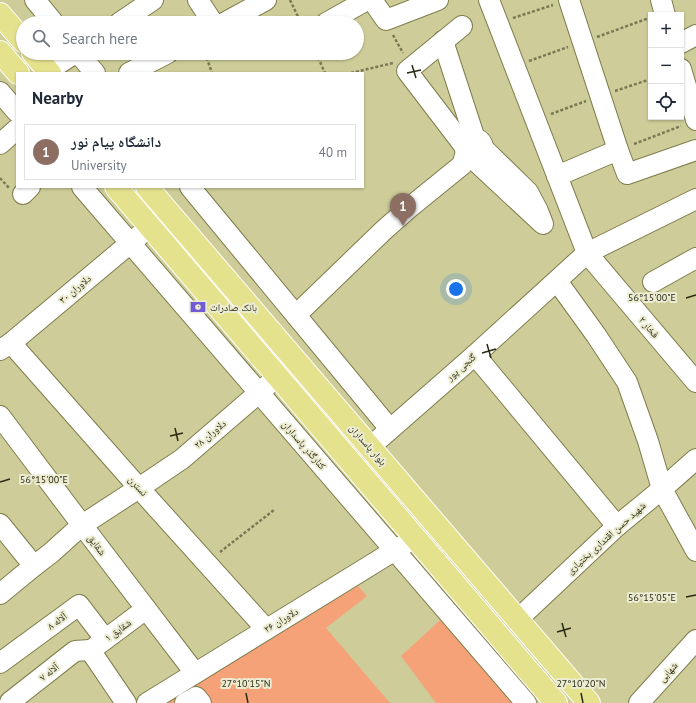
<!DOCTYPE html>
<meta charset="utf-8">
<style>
:root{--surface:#fff;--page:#f6f6f7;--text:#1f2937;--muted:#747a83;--line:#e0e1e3;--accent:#ea580c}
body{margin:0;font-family:"PT Sans","Noto Naskh Arabic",sans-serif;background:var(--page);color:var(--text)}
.controls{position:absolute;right:12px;top:12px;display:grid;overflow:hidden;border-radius:0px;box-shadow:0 1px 3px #0004}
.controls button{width:36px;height:36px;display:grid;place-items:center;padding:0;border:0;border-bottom:1px solid var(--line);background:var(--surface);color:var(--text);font:20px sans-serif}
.you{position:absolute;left:456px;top:289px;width:14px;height:14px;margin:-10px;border:3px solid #fff;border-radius:50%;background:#1a73e8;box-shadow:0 0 0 6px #1a73e833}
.badge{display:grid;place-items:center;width:26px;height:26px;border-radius:50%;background:var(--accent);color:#fff;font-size:13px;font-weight:700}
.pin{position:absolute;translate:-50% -33px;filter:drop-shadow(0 1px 2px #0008)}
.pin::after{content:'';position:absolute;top:21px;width:14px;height:12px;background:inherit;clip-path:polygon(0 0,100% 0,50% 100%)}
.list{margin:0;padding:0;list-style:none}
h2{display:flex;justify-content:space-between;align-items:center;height:52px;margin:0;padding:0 16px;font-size:17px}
h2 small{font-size:13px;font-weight:400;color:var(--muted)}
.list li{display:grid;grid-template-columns:26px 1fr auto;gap:12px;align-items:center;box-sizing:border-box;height:56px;margin:0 8px 8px;padding:0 8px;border:1px solid var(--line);border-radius:0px}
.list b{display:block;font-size:15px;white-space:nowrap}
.list p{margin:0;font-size:13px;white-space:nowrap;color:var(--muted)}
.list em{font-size:13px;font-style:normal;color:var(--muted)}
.icon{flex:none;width:22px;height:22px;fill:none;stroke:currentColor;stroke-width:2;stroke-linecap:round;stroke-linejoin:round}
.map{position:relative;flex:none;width:696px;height:703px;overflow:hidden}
.search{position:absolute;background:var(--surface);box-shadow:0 1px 3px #0004;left:16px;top:16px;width:348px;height:44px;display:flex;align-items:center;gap:10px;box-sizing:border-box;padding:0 14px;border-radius:22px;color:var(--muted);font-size:15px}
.panel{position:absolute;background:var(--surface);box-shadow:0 1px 3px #0004;left:16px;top:72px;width:348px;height:116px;border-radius:0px}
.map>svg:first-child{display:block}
</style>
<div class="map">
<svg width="696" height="703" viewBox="0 0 696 703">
<rect width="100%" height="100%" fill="#cecd99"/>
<g fill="#f5a278">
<path d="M358 586 367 596 326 628 390 703H164Z"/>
<path d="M449 612 516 703H436L401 656Z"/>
</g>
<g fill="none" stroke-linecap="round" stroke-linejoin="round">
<defs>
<g id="minor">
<path d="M35 0 54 23"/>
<path d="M198 0 213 23"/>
<path d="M372 0 386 20 438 0"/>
<path d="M489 0 587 253 696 382"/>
<path d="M661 0 665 15"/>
<path d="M119 23 153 0"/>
<path d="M224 23 266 0"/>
<path d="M326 23 367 0"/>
<path d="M462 26 407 71 465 147"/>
<path d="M443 41 475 139"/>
<path d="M681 43 696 35"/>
<path d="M78 53 95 73"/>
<path d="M681 69 696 120"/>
<path d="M48 71 75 53"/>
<path d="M129 73 168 53"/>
<path d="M0 92 17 112"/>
<path d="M0 144 17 129"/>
<path d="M618 150 627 174 696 150"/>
<path d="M471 157 543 224 538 211 528 192 484 149C478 125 455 149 470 156 477 160 482 155 484 149"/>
<path d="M557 176 618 150 569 0"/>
<path d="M82 187 526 703"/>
<path d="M190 187 390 429"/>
<path d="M23 194 30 187"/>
<path d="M557 281 596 335 627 382 648 441 662 489 696 551"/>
<path d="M653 282 696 258"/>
<path d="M296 315 384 230 409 208 462 165 466 153"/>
<path d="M11 343 139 488 266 629"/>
<path d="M0 350 11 343 140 235"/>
<path d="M475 355 617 526"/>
<path d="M0 416 82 525 195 673"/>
<path d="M370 447 475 355 587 253 696 199"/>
<path d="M0 524 34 566 0 594"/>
<path d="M34 566 51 553 82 525 139 488 182 459 269 384"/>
<path d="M517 620 617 526 662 489 696 459"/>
<path d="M95 647 146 609"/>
<path d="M90 650 126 703"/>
<path d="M0 663 79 605 105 639"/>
<path d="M10 702 75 651 90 650"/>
<path d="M147 703 405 544"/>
<path d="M185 703 196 697 201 703"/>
<path d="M639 703 696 640"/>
</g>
<g id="major">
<path d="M0 14 23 41"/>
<path d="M0 52 18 73"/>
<path d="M33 53 50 73"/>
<path d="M116 187 556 703"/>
<path d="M147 187 589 703"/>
</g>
</defs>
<use href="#minor" stroke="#7f7d4c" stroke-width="22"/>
<use href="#major" stroke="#fff" stroke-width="24"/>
<g stroke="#7a7956" stroke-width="2.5" stroke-dasharray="3 2" stroke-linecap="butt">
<path d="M290 0 301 23"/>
<path d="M513 18 553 5"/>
<path d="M393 35 403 53"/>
<path d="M597 37 649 18"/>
<path d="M205 53 212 73"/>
<path d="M316 53 325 73"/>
<path d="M529 61 568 47"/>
<path d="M351 73 393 63"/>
<path d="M615 91 651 79"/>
<path d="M551 114 586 101"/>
<path d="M634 144 681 126"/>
<path d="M0 178 9 188"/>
<path d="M220 552 274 510"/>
</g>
<use href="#minor" stroke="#fff" stroke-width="20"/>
<use href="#major" stroke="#e5e28e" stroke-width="22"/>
</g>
<path fill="none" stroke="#2a2915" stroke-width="1.5" d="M412 65 416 78M407 73 421 70M686 298 696 295M487 344 491 358M482 353 496 349M175 428 178 441M170 436 183 433M0 482 10 479M686 597 696 595M562 623 566 637M557 632 571 628M246 693 248 703M581 693 583 703"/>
<defs>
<symbol id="bank-bare" viewBox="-9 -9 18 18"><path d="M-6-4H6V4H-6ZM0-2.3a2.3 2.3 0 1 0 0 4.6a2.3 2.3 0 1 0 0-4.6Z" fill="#715cd6" stroke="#ececd2" stroke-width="2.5" paint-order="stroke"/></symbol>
</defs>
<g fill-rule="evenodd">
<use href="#bank-bare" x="187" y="296" width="22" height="22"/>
</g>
<g text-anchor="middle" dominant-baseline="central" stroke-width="4" stroke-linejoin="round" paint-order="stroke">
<g font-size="10" fill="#2a2915" stroke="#ececd2">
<text transform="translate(75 289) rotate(-40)">دلاوران ۳۰</text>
<text transform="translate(649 327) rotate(50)">فخار ۲</text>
<text transform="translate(461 367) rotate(-41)">گنجی پور</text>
<text transform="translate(210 434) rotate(-40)">دلاوران ۲۸</text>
<text transform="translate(304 445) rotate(49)">کنارگذر پاسداران</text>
<text transform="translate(368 445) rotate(49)">بلوار پاسداران</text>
<text transform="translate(138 486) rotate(48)">نسترن</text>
<text transform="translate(606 538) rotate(-42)">شهید حسن اقتداری بختیاری</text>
<text transform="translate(97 545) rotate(53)">شقایق</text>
<text transform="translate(281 620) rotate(-31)">دلاوران ۲۶</text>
<text transform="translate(57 621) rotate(-36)">آلاله ۸</text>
<text transform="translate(118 630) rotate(-36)">شقایق ۱</text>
<text transform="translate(49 672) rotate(-38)">آلاله ۷</text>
<text transform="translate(668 672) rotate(-48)">شهابی</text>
</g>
<g font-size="10" fill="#2a2915" stroke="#ececd2" text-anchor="start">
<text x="210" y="307">بانک صادرات</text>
</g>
</g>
<g font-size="10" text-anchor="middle" fill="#2a2915" stroke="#ececd2" stroke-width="4" stroke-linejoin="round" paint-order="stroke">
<text x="652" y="301">56°15'00"E</text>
<text x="44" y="483">56°15'00"E</text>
<text x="652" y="601">56°15'05"E</text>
<text x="246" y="687">27°10'15"N</text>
<text x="581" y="687">27°10'20"N</text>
</g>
</svg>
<div class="controls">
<button>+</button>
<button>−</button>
<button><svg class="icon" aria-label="locate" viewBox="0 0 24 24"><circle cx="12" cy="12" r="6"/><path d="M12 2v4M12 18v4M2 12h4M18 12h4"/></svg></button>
</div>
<div class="you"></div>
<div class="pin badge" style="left:403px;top:226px;background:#8d6e63">1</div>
<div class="search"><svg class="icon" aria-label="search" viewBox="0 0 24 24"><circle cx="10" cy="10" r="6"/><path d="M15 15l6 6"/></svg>Search here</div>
<section class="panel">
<h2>Nearby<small></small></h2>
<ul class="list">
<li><span class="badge" style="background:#8d6e63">1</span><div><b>دانشگاه پیام نور</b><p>University</p></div><em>40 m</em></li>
</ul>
</section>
</div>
